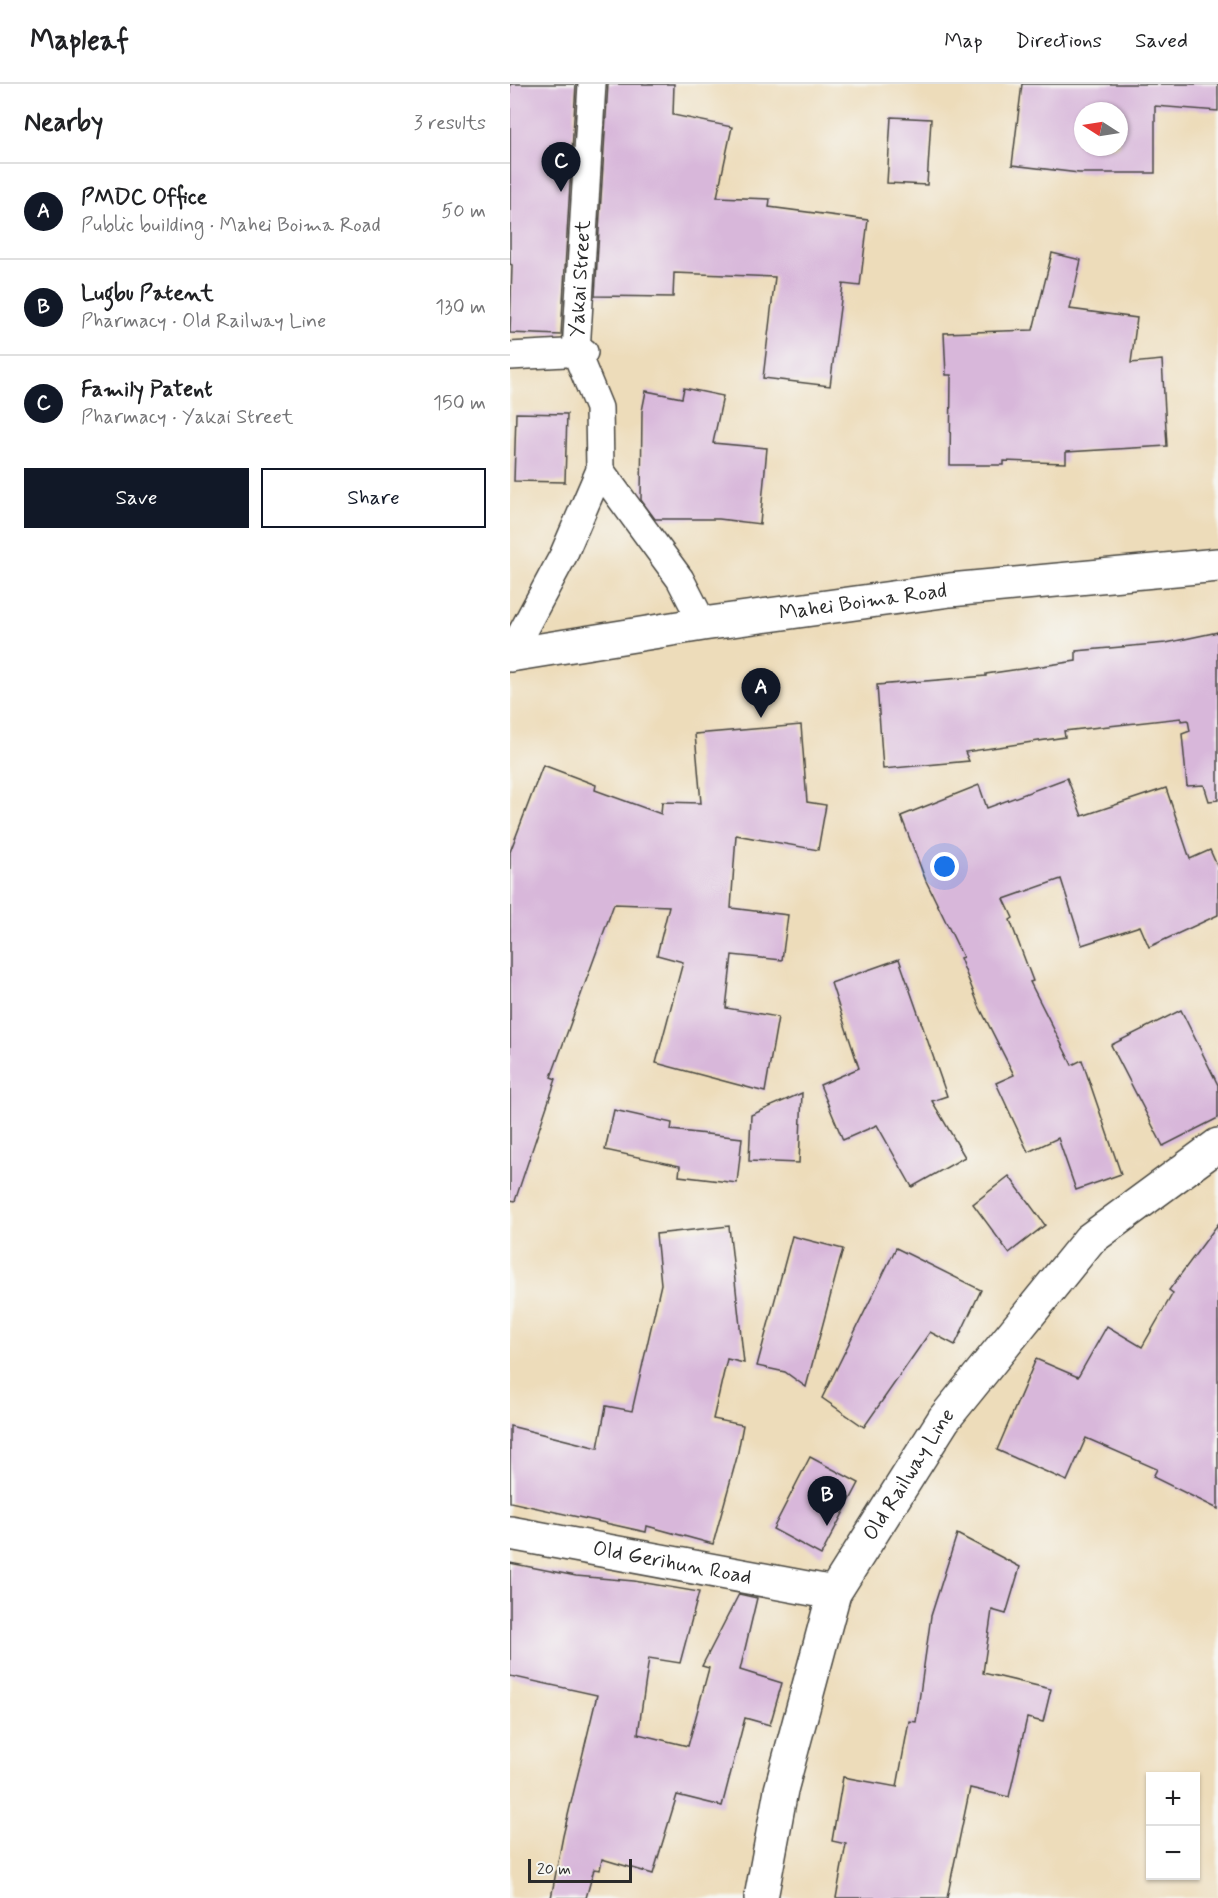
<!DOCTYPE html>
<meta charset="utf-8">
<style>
:root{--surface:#fff;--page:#f6f6f6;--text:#202124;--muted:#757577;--line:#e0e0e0;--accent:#111827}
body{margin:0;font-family:Mynerve,sans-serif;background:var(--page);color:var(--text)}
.controls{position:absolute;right:18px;bottom:18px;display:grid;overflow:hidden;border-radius:0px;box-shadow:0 2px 4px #0004}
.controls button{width:54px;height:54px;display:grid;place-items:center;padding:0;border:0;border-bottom:2px solid var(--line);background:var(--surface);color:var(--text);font:30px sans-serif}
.compass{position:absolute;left:564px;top:18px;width:54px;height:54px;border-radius:50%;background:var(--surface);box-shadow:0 2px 4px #0004;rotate:282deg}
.scale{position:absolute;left:18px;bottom:15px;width:104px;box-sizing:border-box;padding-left:6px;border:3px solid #2b2b2b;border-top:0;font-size:16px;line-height:21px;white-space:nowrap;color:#2b2b2b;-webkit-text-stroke:4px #f6f6f2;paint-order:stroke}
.you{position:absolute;left:435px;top:783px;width:21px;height:21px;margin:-15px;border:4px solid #fff;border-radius:50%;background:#1a73e8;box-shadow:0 0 0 9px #1a73e833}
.badge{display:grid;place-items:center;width:39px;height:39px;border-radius:50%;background:var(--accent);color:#fff;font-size:20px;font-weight:700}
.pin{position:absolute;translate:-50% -50px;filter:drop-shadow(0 2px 3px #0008)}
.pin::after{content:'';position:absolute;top:32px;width:21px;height:18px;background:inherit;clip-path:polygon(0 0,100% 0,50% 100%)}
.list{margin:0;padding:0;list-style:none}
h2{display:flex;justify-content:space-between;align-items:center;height:78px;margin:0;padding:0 24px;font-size:26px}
h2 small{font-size:20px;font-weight:400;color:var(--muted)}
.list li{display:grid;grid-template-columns:39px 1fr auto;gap:18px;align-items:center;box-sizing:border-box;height:96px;padding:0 24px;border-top:2px solid var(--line)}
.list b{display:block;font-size:22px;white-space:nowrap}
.list p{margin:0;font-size:20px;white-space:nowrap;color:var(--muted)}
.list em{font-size:20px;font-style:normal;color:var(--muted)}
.actions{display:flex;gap:12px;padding:18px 24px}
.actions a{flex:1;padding:14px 0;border:2px solid var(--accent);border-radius:0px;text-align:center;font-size:21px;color:var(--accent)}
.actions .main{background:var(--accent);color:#fff}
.map{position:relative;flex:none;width:708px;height:1814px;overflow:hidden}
header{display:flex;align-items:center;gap:36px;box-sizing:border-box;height:84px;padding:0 30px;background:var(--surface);border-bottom:2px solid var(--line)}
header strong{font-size:28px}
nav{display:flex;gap:33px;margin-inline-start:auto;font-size:21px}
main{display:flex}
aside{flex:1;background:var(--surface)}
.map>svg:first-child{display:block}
</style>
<header>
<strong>Mapleaf</strong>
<nav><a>Map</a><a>Directions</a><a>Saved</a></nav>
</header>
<main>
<aside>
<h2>Nearby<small>3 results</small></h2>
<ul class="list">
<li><span class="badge">A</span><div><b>PMDC Office</b><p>Public building · Mahei Boima Road</p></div><em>50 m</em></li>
<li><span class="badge">B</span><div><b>Lugbu Patent</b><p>Pharmacy · Old Railway Line</p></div><em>130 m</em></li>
<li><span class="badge">C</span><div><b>Family Patent</b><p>Pharmacy · Yakai Street</p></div><em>150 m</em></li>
</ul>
<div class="actions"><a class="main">Save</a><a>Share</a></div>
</aside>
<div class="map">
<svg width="708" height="1814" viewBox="0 0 708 1814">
<rect width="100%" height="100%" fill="#f6f6f2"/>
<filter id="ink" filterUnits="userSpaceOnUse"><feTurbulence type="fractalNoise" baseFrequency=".0167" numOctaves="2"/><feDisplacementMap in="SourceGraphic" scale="12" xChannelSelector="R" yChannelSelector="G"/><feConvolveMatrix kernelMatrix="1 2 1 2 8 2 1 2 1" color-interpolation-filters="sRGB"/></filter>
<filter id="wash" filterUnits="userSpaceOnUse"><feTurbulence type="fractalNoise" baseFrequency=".008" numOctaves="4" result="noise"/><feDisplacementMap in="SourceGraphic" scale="24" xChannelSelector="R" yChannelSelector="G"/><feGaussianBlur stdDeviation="1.35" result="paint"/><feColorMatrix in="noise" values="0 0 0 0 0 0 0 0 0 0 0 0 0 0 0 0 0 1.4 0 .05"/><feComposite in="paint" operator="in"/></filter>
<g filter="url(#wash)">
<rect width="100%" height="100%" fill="#eddcba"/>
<g id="blocks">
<g fill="#d8b7da" fill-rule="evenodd">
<path d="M0 0H66L51 251 0 249 2 181 0 180Z"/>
<path d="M98 0H164L163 31 222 43 207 113 260 115 259 123 358 136 350 202 333 200 320 302 253 294 265 193 164 189 163 213 85 212Z"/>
<path d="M512 0H708V27L645 22V89H569L502 81ZM573 27H609V63H573Z"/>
<path d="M381 33 421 35 417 101 377 99Z"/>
<path d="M542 169 571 176 560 225 627 234 621 279 652 276 657 362 556 368V379L494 377V381H440L441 291H436L434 249 523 246Z"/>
<path d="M174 304 213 312 203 359 257 364 250 440 209 435H145L131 416 132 327 136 307 172 314Z"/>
<path d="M6 329 57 330 55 398 4 397Z"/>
<path d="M708 548V716L699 717 694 701 677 702 672 650 680 647 678 636 671 637V634L554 647 555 653 455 668 459 677 373 685 367 601 476 592V590L566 577V567L656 559Z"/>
<path d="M291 641 297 718 316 721 308 766 226 751 221 824 278 831 272 876 222 871 216 924 268 933 255 1008 146 979 173 878 147 871 159 822 104 820 41 993 46 995 5 1117 0 1116V768L33 681 86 701 85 706 151 730 152 718 191 719 185 650Z"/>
<path d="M557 694 572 732 656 704 680 775 700 766 708 784V831L639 863 630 842 572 861 551 795 494 815 503 834 500 836 523 897 520 898 562 981 572 976 611 1090 566 1106 548 1054 518 1068 486 999 504 991 469 922 450 874 453 873 416 797 391 732 469 701 477 724Z"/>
<path d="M389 875 437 1012 422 1017 455 1073 402 1103 367 1041 333 1056 310 1001 349 984 321 899Z"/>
<path d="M671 926 708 1001V1034L653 1062 601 961Z"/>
<path d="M292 1009 289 1079 239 1077 241 1031Z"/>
<path d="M104 1026 162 1039 161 1046 232 1054 227 1099 169 1092 170 1082 95 1066Z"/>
<path d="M499 1092 535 1141 499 1169 463 1120Z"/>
<path d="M708 1140V1425L643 1393 647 1385 576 1354 557 1397 487 1366 526 1275 568 1293 597 1242 632 1263 663 1209 659 1206Z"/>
<path d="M219 1142 234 1279 217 1275 203 1335 233 1341 227 1373 203 1460 137 1442 136 1448 0 1418V1342L88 1364 96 1322 122 1327 151 1200 146 1150Z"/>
<path d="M282 1152 333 1165 296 1303 275 1288 247 1282Z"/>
<path d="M386 1164 471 1206 445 1261 420 1248 354 1343 312 1314Z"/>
<path d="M300 1373 349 1399 311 1471 263 1445Z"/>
<path d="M447 1450 510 1483 496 1530 482 1526 473 1589 541 1605 533 1638 517 1634 499 1713 460 1704 437 1814H326L336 1760 322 1757 333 1693 387 1703 399 1637 406 1638 421 1532Z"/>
<path d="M0 1479 66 1492 124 1497 189 1508 170 1579 139 1574 128 1650 178 1662 199 1584 192 1582 229 1510 247 1514 230 1586 272 1599 260 1641 235 1634 212 1722 167 1711 143 1790 92 1775 90 1786 84 1785 76 1814H41L53 1752 87 1611 0 1592Z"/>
</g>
</g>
</g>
<g filter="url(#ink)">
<use href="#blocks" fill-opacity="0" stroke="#484640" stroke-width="1.5"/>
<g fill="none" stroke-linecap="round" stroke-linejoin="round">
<defs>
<g id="street">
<path d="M0 272 74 268"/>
<path d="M90 386 170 495 193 540"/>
<path id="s1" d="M0 571 53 472 90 386 89 324 66 268 82 0"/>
</g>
<g id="secondary">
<path id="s2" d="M0 1449 324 1509"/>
<path id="s3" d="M251 1814 271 1706 324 1509 434 1335 579 1156 708 1061"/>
</g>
<g id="primary">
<path id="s4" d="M0 571 193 540 440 506 708 481"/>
</g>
</defs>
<use href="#street" stroke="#484640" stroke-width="30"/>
<use href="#secondary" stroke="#484640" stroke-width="36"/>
<use href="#primary" stroke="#484640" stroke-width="36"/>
<use href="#street" stroke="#fff" stroke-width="27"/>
<use href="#secondary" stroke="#fff" stroke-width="33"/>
<use href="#primary" stroke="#fff" stroke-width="33"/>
</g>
</g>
<g text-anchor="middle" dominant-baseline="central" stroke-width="4.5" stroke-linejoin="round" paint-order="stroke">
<g font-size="21" fill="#2b2b2b" stroke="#f6f6f2">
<text stroke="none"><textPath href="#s1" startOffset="402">Yakai Street</textPath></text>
<text stroke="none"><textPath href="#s4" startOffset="357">Mahei Boima Road</textPath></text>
<text stroke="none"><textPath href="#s3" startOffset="454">Old Railway Line</textPath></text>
<text stroke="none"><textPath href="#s2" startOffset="165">Old Gerihun Road</textPath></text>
</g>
</g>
</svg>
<div class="controls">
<button>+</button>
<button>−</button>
</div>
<svg class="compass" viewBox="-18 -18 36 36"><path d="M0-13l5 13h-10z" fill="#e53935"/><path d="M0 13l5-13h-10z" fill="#757577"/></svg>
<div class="scale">20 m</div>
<div class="you"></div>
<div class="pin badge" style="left:251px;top:634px">A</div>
<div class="pin badge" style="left:317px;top:1442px">B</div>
<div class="pin badge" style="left:51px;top:108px">C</div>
</div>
</main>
